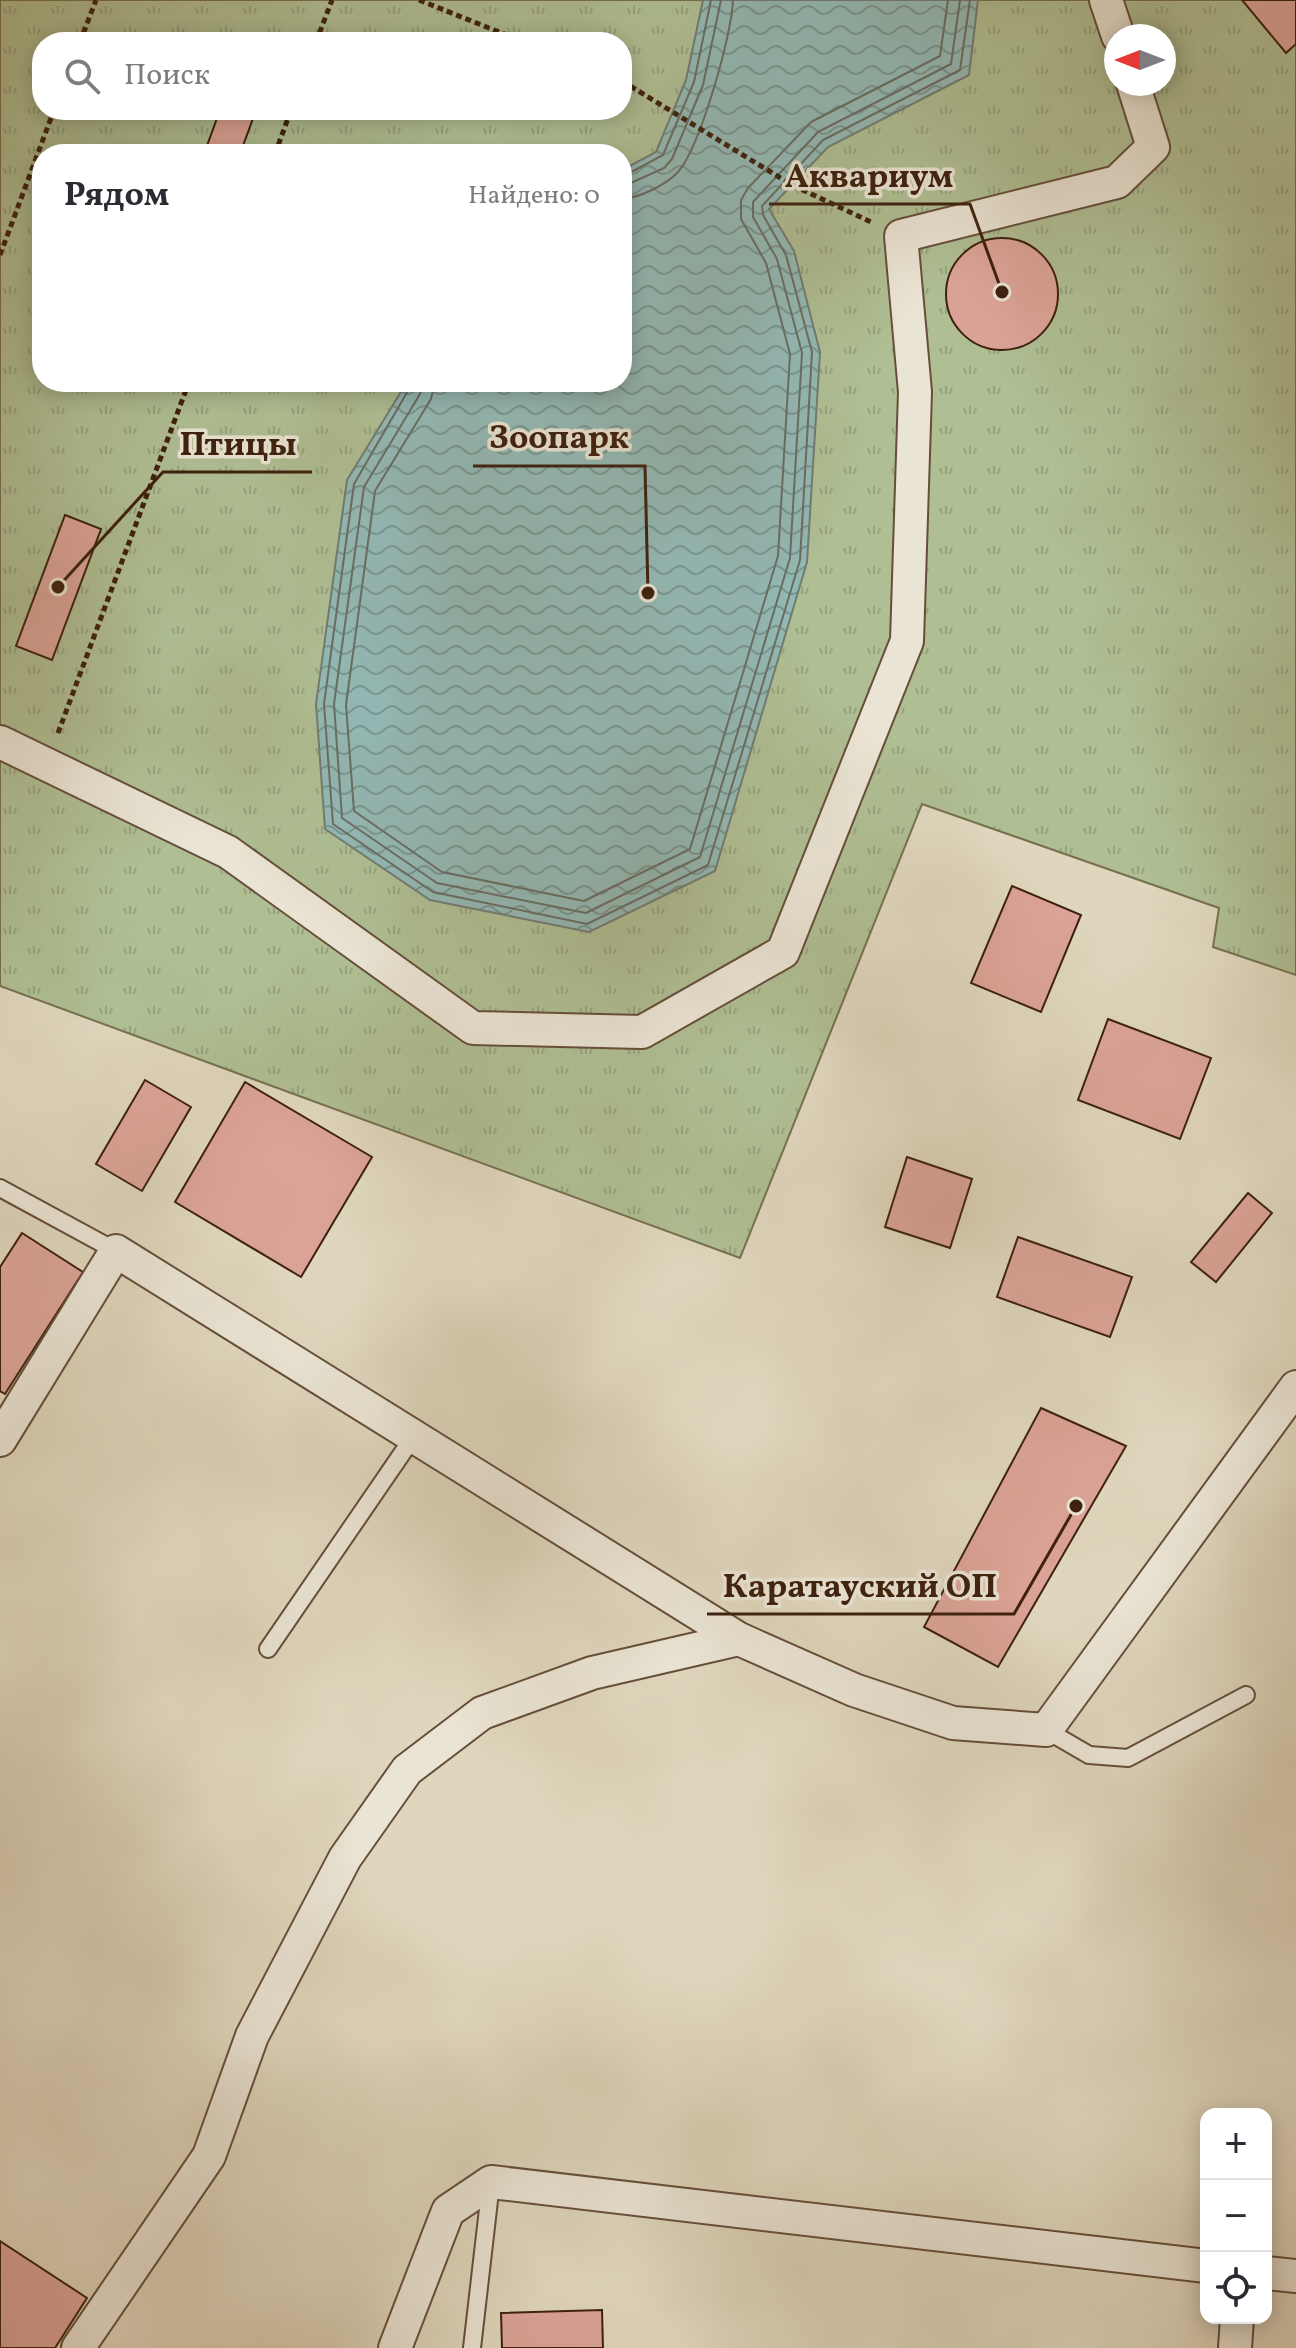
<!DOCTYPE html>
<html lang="ru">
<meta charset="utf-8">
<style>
:root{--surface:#fff;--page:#f2f2f3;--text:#2b2b33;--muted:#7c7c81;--line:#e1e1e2}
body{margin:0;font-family:Vollkorn,serif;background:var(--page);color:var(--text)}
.controls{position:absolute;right:24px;bottom:24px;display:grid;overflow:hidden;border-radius:16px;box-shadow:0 4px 20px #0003}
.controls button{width:72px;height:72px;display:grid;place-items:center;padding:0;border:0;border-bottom:2px solid var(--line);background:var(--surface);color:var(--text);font:40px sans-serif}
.compass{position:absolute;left:1104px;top:24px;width:72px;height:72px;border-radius:50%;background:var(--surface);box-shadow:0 4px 20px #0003;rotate:270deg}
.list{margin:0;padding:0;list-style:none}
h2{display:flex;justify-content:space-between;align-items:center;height:104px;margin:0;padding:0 32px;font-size:34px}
h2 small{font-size:26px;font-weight:400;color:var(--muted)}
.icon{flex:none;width:44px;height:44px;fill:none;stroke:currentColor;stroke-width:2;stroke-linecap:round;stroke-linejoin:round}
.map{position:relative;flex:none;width:1296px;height:2348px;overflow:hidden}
.search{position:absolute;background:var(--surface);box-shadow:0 4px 20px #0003;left:32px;top:32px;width:600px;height:88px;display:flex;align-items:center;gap:20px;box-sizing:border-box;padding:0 28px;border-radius:32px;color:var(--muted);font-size:30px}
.panel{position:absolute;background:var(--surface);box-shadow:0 4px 20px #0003;left:32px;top:144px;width:600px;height:248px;border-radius:32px}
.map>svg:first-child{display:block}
</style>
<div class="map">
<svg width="1296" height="2348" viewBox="0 0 1296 2348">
<defs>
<pattern id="grass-tufts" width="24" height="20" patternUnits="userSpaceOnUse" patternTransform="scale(2)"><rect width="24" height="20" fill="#afbe93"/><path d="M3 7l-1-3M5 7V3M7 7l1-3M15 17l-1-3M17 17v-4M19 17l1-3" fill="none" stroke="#97a37e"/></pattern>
<pattern id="water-waves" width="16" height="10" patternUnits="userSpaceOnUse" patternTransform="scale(2)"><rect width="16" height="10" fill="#93b9b5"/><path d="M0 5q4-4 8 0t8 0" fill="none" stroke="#799692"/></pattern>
</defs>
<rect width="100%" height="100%" fill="#dfd6bd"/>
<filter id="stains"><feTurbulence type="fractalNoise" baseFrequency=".0025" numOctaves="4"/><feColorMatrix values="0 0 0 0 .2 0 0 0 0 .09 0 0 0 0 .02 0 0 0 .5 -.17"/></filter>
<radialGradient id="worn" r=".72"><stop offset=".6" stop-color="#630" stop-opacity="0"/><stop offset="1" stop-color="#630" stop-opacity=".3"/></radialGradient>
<path fill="url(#grass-tufts)" stroke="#767050" stroke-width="2" fill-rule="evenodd" d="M0 0H1296V975L1213 947 1219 908 922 804 740 1258 0 986ZM1116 36H1164V84H1116ZM42 42H622V110H42ZM42 154H622V382H42Z"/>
<path fill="url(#water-waves)" stroke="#717c72" stroke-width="2" d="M703 0H978L969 75 828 147 769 209 794 251 820 352 807 562 715 871 589 932 430 900 325 829 316 704 347 480 407 382H622V170L656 152 686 80Z"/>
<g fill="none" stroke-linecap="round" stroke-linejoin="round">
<g stroke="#686d62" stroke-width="2">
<path d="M622 177 663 155 694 82 711 0"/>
<path d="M622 187 664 168 672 159 703 85 721 0"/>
<path d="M622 199C639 198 666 185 678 172 700 147 732 35 733 0"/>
<path d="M413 382 354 484 324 704 333 824 433 892 587 924 708 865 800 560 812 352 786 255 763 215 762 206 823 140 960 70 970 0"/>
<path d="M423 382 420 394 364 487 334 704 342 818 437 883 586 913 700 857 790 558 802 353 777 259 753 217V202L818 132 951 64 960 0"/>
<path d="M435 382 431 399 375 491 346 705 354 811 442 872 584 901 690 849 778 556 790 354 766 263 741 219V200L748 188 811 122 940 56 948 0"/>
</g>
</g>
<g fill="#dba397" stroke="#3d210e" stroke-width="2">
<path d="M1242 0H1296V44L1286 53Z"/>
<path d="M220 110H256L240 154H204Z"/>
<circle cx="1002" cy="294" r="56"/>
<path d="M65 515 101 529 52 660 16 646Z"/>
<path d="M1012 886 1081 915 1041 1012 971 983Z"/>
<path d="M1108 1019 1211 1058 1180 1139 1078 1100Z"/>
<path d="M145 1080 191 1107 142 1191 96 1164Z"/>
<path d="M245 1082 372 1157 301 1277 175 1202Z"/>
<path d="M907 1157 972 1179 950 1248 885 1227Z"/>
<path d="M1248 1193 1272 1213 1216 1282 1191 1262Z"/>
<path d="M22 1233 83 1272 5 1394 0 1391V1267Z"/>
<path d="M1018 1237 1132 1277 1110 1337 997 1297Z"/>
<path d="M1041 1408 1126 1446 998 1667 924 1627Z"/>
<path d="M0 2241 87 2298 55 2348H0Z"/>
<path d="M602 2310 603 2348H502L501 2313Z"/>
</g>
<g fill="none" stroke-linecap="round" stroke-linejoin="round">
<defs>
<g id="service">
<path d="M0 1188 116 1251"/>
<path d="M268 1649 414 1436"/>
<path d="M1046 1730 1089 1755 1128 1758 1246 1695"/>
<path d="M472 2348 491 2183"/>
</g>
<g id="minor">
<path d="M1106 0 1118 36"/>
<path d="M0 742 228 852 473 1028 642 1032 783 952 907 641 915 392 901 236 1117 182 1153 147 1133 84"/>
<path d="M0 1440 116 1251 739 1639 854 1690 953 1723 1046 1730 1296 1387"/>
<path d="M1266 2273 1296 2276"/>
<path d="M78 2348 209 2156 252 2036 345 1858 407 1770 482 1713 592 1673 739 1639"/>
<path d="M395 2348 448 2211 491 2182 1206 2266"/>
<path d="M1235 2348 1237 2318"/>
</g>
</defs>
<use href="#service" stroke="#664e3a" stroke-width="20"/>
<use href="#minor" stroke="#664e3a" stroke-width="36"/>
<g stroke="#3d210e" stroke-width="5" stroke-dasharray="6 4" stroke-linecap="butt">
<path d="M419 0 524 42"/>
<path d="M80 42 96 0"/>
<path d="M316 42 332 0"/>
<path d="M622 81 792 185 871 222"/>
<path d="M275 154 291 110"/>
<path d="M0 255 54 110"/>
<path d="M58 733 189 382"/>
</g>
<use href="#service" stroke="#eae4d4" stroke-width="16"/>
<use href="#minor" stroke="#eae4d4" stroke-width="32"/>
</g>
<path fill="none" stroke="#3d210e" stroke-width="3" d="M1002 292L970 204H769M648 593L645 466H473M58 587L163 472H312M1076 1506L1014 1614H707"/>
<g fill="#3d210e" stroke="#eae4d4" stroke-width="3">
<circle cx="1002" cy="292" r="8"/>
<circle cx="648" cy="593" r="8"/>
<circle cx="58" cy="587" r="8"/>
<circle cx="1076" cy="1506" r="8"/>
</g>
<g font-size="34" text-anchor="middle" font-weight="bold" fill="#3d210e" stroke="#eae4d4" stroke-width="7" stroke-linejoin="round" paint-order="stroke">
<text x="869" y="187">Аквариум</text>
<text x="559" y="448">Зоопарк</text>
<text x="238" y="455">Птицы</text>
<text x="860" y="1597">Каратауский ОП</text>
</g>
<rect width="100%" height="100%" filter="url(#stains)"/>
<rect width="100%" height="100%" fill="url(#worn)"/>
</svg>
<div class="controls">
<button>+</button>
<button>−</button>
<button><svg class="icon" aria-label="locate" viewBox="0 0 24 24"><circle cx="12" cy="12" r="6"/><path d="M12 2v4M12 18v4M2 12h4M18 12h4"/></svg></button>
</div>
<svg class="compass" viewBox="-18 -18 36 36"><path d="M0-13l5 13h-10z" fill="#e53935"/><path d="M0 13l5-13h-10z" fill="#7c7c81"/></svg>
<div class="search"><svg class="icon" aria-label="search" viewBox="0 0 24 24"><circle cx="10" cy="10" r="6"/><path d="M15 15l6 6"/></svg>Поиск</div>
<section class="panel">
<h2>Рядом<small>Найдено: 0</small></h2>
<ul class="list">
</ul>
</section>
</div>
